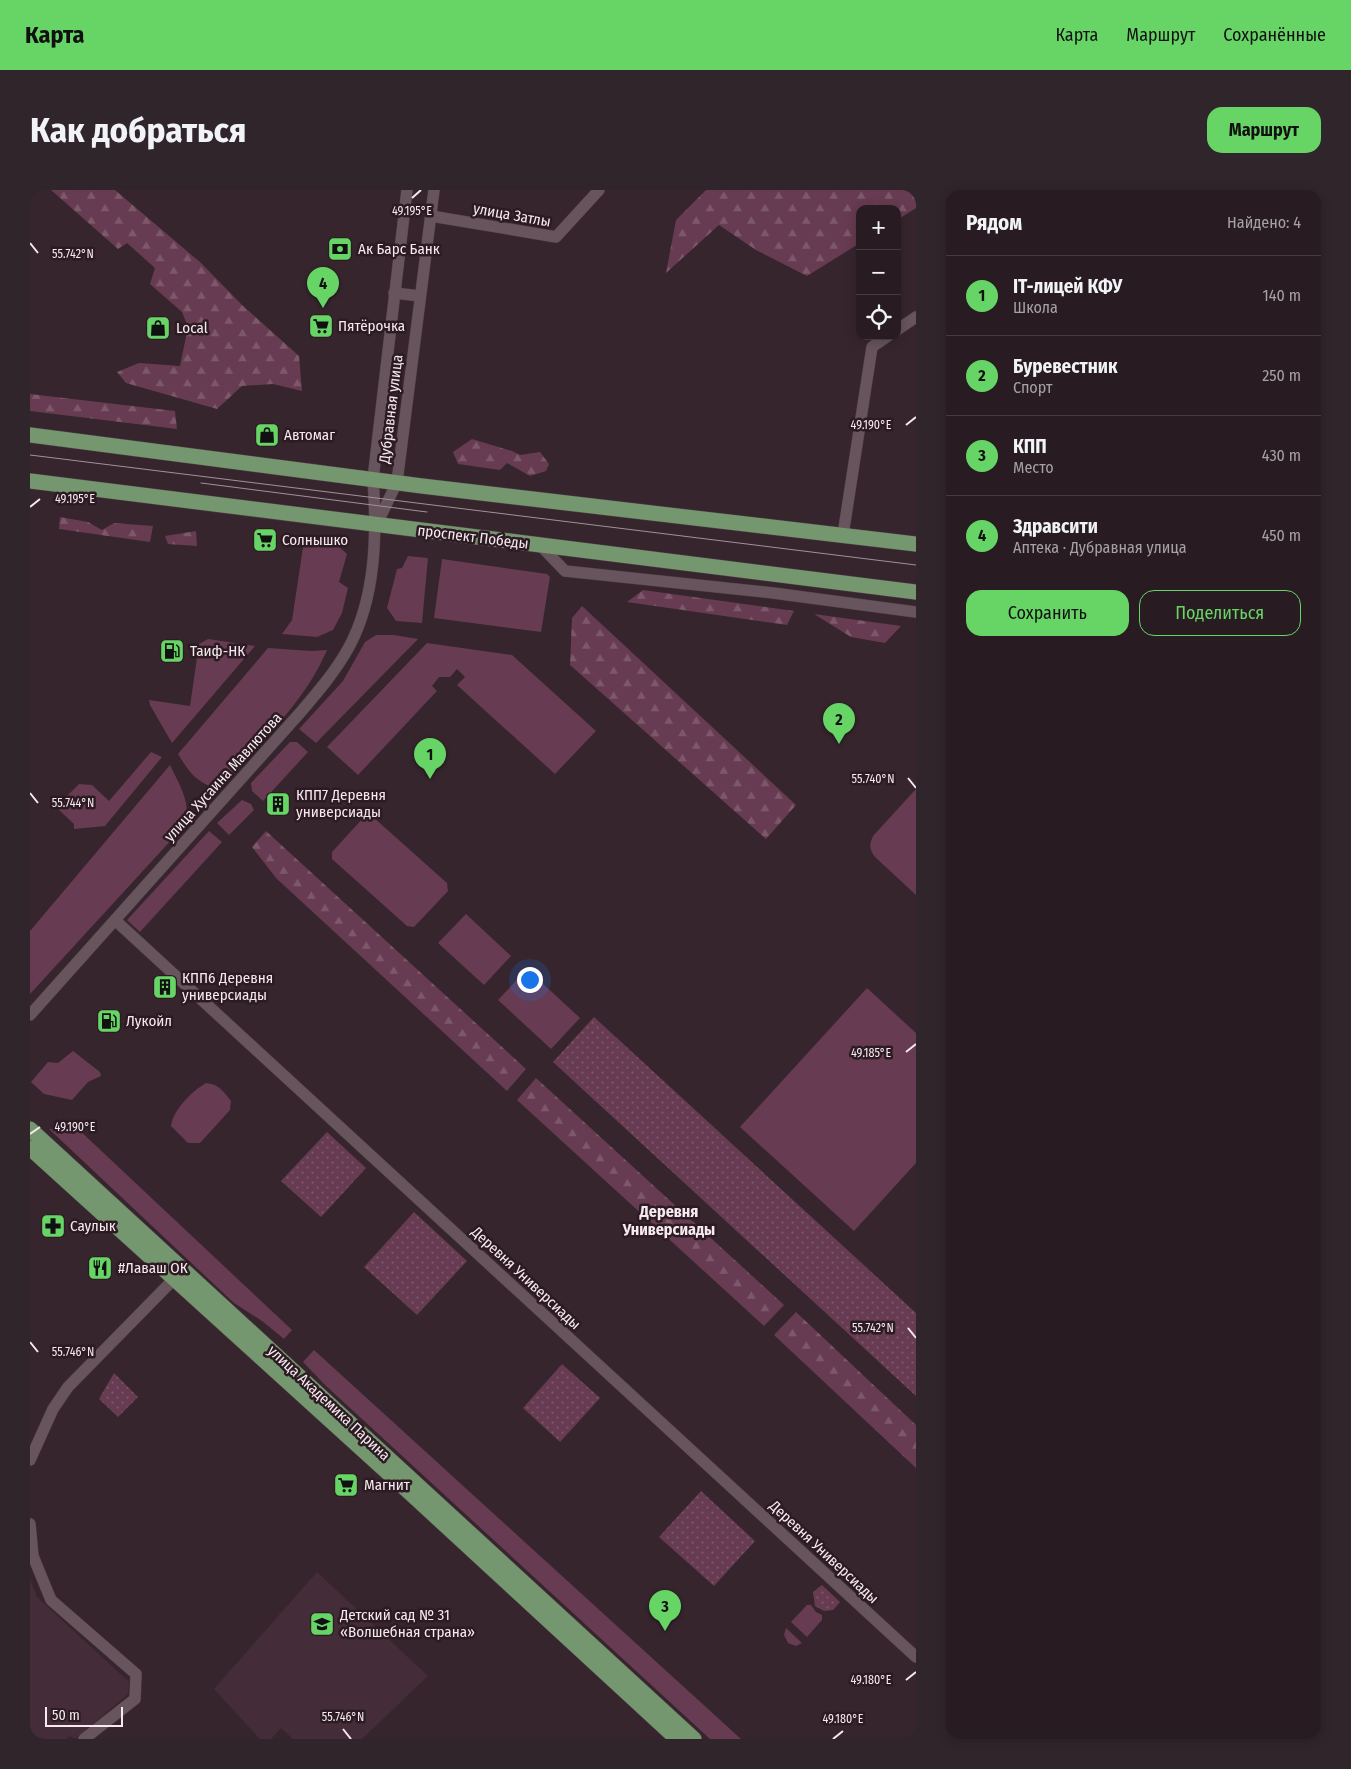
<!DOCTYPE html>
<html lang="ru">
<meta charset="utf-8">
<style>
:root{--surface:#281c22;--page:#30252a;--text:#f1f3f6;--muted:#a5a1a5;--line:#443a40;--accent:#67d466}
body{margin:0;font-family:"Fira Sans Condensed",sans-serif;background:var(--page);color:var(--text)}
.controls{position:absolute;right:15px;top:15px;display:grid;overflow:hidden;border-radius:10px;box-shadow:0 2px 12px #0003}
.controls button{width:45px;height:45px;display:grid;place-items:center;padding:0;border:0;border-bottom:1px solid var(--line);background:var(--surface);color:var(--text);font:25px sans-serif}
.scale{position:absolute;left:15px;bottom:12px;width:78px;box-sizing:border-box;padding-left:5px;border:2px solid #f6eaef;border-top:0;font-size:14px;line-height:18px;white-space:nowrap;color:#f6eaef;-webkit-text-stroke:4px #2c1b23;paint-order:stroke}
.you{position:absolute;left:499px;top:789px;width:18px;height:18px;margin:-12px;border:4px solid #fff;border-radius:50%;background:#1a73e8;box-shadow:0 0 0 8px #1a73e833}
.badge{display:grid;place-items:center;width:32px;height:32px;border-radius:50%;background:var(--accent);color:#111;font-size:16px;font-weight:700}
.pin{position:absolute;translate:-50% -41px;filter:drop-shadow(0 1px 2px #0008)}
.pin::after{content:'';position:absolute;top:26px;width:18px;height:15px;background:inherit;clip-path:polygon(0 0,100% 0,50% 100%)}
.list{margin:0;padding:0;list-style:none}
h2{display:flex;justify-content:space-between;align-items:center;height:65px;margin:0;padding:0 20px;font-size:21px}
h2 small{font-size:16px;font-weight:400;color:var(--muted)}
.list li{display:grid;grid-template-columns:32px 1fr auto;gap:15px;align-items:center;box-sizing:border-box;height:80px;padding:0 20px;border-top:1px solid var(--line)}
.list b{display:block;font-size:19px;white-space:nowrap}
.list p{margin:0;font-size:16px;white-space:nowrap;color:var(--muted)}
.list em{font-size:16px;font-style:normal;color:var(--muted)}
.actions{display:flex;gap:10px;padding:15px 20px}
.actions a{flex:1;padding:11px 0;border:1px solid var(--accent);border-radius:15px;text-align:center;font-size:18px;color:var(--accent)}
.actions .main{background:var(--accent);color:#111}
.icon{flex:none;width:28px;height:28px;fill:none;stroke:currentColor;stroke-width:2;stroke-linecap:round;stroke-linejoin:round}
.map{position:relative;flex:none;width:886px;height:1549px;overflow:hidden;border-radius:15px}
header{display:flex;align-items:center;gap:30px;box-sizing:border-box;height:70px;padding:0 25px;background:var(--accent);color:#111}
header strong{font-size:24px}
nav{display:flex;gap:28px;margin-inline-start:auto;font-size:18px}
.intro{display:flex;align-items:center;justify-content:space-between;box-sizing:border-box;height:120px;padding:0 30px}
h1{margin:0;font-size:35px}
.button{padding:12px 22px;border-radius:15px;background:var(--accent);color:#111;font-size:18px;font-weight:700}
main{display:flex;gap:30px;padding:0 30px}
aside{flex:1;background:var(--surface);border-radius:15px;box-shadow:0 2px 12px #0003}
.map>svg:first-child{display:block}
</style>
<header>
<strong>Карта</strong>
<nav><a>Карта</a><a>Маршрут</a><a>Сохранённые</a></nav>
</header>
<div class="intro"><h1>Как добраться</h1><a class="button">Маршрут</a></div>
<main>
<div class="map">
<svg width="886" height="1549" viewBox="0 0 886 1549">
<defs>
<pattern id="forest-firs" width="22" height="20" patternUnits="userSpaceOnUse" patternTransform="scale(1.25)"><rect width="22" height="20" fill="#673b51"/><path d="M5 1l3.5 6h-7zM16 11l3.5 6h-7z" fill="#7d586a"/></pattern>
<pattern id="park-dots" width="8" height="8" patternUnits="userSpaceOnUse" patternTransform="scale(1.25)"><rect width="8" height="8" fill="#673b51"/><path d="M2 2h.1M6 6h.1" fill="none" stroke="#7d586a" stroke-width="1.8" stroke-linecap="round"/></pattern>
</defs>
<rect width="100%" height="100%" fill="#36252d"/>
<g fill="#442d38">
<path d="M287 1382 398 1486 332 1549H263L251 1538 241 1549H230L184 1499Z"/>
<path d="M0 1389 7 1407 99 1492 98 1504 45 1549 40 1546 36 1549H0Z"/>
</g>
<g fill="#673b51">
<path d="M274 351 308 356 317 364 309 392 318 398 312 423 303 440 287 447 252 444 262 430Z"/>
<path d="M378 366 398 368 392 433 366 431 357 418 367 379 372 378Z"/>
<path d="M412 369 517 384 520 387 511 442 404 428Z"/>
<path d="M346 445H364L388 449 286 553 269 539 313 491 335 452Z"/>
<path d="M178 449 225 456 142 553 120 515 119 510 160 516 169 454Z"/>
<path d="M397 453 482 465 566 541 525 584 427 495 435 487 427 479 420 487H409L402 496 407 501 328 585 297 557Z"/>
<path d="M238 458 281 461 297 460C275 512 231 552 194 593L182 597C164 590 158 580 148 564Z"/>
<path d="M260 552H267L278 562 233 611 222 601 221 593Z"/>
<path d="M121 562 132 567 75 636 44 639V634L26 617 49 594 62 595 79 611Z"/>
<path d="M140 575C149 594 162 614 155 635L0 804V741Z"/>
<path d="M886 599V705L845 667C839 659 839 655 843 646Z"/>
<path d="M212 610 221 614 224 620 199 645 187 633Z"/>
<path d="M335 626 343 627 417 693 418 701 384 737 377 736 302 669V662Z"/>
<path d="M179 641 192 652 110 742 97 730Z"/>
<path d="M436 724 481 766 454 795 408 753Z"/>
<path d="M497 779 550 828 521 859 468 810Z"/>
<path d="M837 798 886 843V973L824 1041 710 937Z"/>
<path d="M43 861 70 882 71 886 58 892 42 910 14 904 1 892 18 872 28 873Z"/>
<path d="M176 893C189 894 193 901 201 911L200 920 170 953H158L141 936C143 920 162 901 176 893Z"/>
<path d="M47 938 262 1140 254 1149 232 1131 204 1113 19 939Z"/>
<path d="M284 1160 711 1549H680L295 1195 273 1172Z"/>
<path d="M777 1415H781L786 1422 792 1425V1430L777 1447 761 1432Z"/>
<path d="M756 1438 772 1453 766 1456 758 1453 754 1445Z"/>
</g>
<g fill="url(#forest-firs)">
<path d="M21 0H85L171 73 212 115 269 166 272 201 243 194 212 196 187 219 96 193 87 182 109 173 150 176 158 137 152 122 120 94 125 78 97 53 88 59Z"/>
<path d="M676 0H886V18L867 30V19H830V53L777 86 726 60 689 35 636 83 646 30Z"/>
<path d="M0 204 145 221 147 239 0 221Z"/>
<path d="M442 249 482 261 490 265 510 262 519 274 516 281 500 286 477 273 470 280 428 274 423 262Z"/>
<path d="M30 327 58 332 72 340 84 333 123 336 120 352 29 339Z"/>
<path d="M166 341 167 356 138 354 135 346Z"/>
<path d="M613 400 764 421 757 435 597 412Z"/>
<path d="M552 416 766 615 736 649 540 475 542 428Z"/>
<path d="M784 424 871 436 855 453 821 447Z"/>
<path d="M236 641 496 879 477 901 246 688 222 657Z"/>
<path d="M506 888 754 1115 734 1136 487 910Z"/>
<path d="M766 1122 886 1235V1278L744 1145Z"/>
</g>
<g fill="url(#park-dots)">
<path d="M564 827 886 1123V1206L523 872Z"/>
<path d="M297 942 336 978 291 1027 251 991Z"/>
<path d="M384 1022 437 1071 387 1125 334 1077Z"/>
<path d="M532 1174 570 1208 530 1252 493 1218Z"/>
<path d="M84 1183 108 1207 88 1227 69 1209Z"/>
<path d="M671 1301 725 1351 684 1396 629 1347Z"/>
<path d="M792 1395 810 1412 803 1420 794 1421 785 1416 783 1402Z"/>
</g>
<g fill="none" stroke-linecap="round" stroke-linejoin="round">
<defs>
<g id="minor">
<path d="M401 26 526 47 569 0"/>
<path d="M364 103 390 106"/>
<path d="M867 140 886 127"/>
<path d="M347 334 367 292 404 0"/>
<path d="M813 345 842 157 858 146"/>
<path d="M511 356 535 381 743 403 886 422"/>
<path d="M86 731 886 1467"/>
<path d="M0 825 269 524C287 503 306 481 319 457 346 407 347 344 343 289L377 0"/>
<path d="M0 1270 23 1219 38 1197 143 1090"/>
<path d="M0 1334 3 1366 21 1410 106 1484 105 1509 54 1549"/>
</g>
<g id="major">
<path d="M0 245 392 296 886 354"/>
<path d="M0 291 886 402"/>
<path d="M0 939 664 1549"/>
<path d="M0 958 379 1302 647 1549"/>
</g>
</defs>
<use href="#minor" stroke="#514349" stroke-width="12"/>
<use href="#major" stroke="#514349" stroke-width="16"/>
<use href="#minor" stroke="#68545d" stroke-width="11"/>
<use href="#major" stroke="#75976f" stroke-width="15"/>
<g stroke="#a09298" stroke-width="1">
<path d="M0 265 886 375"/>
<path d="M171 293 397 322"/>
</g>
</g>
<path fill="none" stroke="#f6eaef" stroke-width="2" d="M382 8 391 0M0 53 8 63M876 235 886 227M0 317 10 309M878 588 886 598M0 603 8 613M876 862 886 854M0 944 10 937M878 1138 886 1148M0 1152 8 1162M876 1490 886 1482M313 1539 321 1549M803 1549 813 1541"/>
<defs>
<symbol id="bank-square" viewBox="-11 -11 22 22"><rect x="-9" y="-9" width="18" height="18" rx="4" fill="#67d466" stroke="#2c1b23"/><path d="M-6-4H6V4H-6ZM0-2.3a2.3 2.3 0 1 0 0 4.6a2.3 2.3 0 1 0 0-4.6Z" fill="#111"/></symbol>
<symbol id="supermarket-square" viewBox="-11 -11 22 22"><rect x="-9" y="-9" width="18" height="18" rx="4" fill="#67d466" stroke="#2c1b23"/><path d="M-6-5.5h2.5l.6 2H6L4.5 2H-2.5L-4.4-4H-6ZM-1.5 3.2a1.3 1.3 0 1 0 .1 0ZM3 3.2a1.3 1.3 0 1 0 .1 0Z" fill="#111"/></symbol>
<symbol id="shop-square" viewBox="-11 -11 22 22"><rect x="-9" y="-9" width="18" height="18" rx="4" fill="#67d466" stroke="#2c1b23"/><path d="M-5-2.5h2.3a2.7 3.5 0 0 1 5.4 0H5L5.5 6h-11ZM-1.5-2.5h3a1.5 2.3 0 0 0-3 0Z" fill="#111"/></symbol>
<symbol id="fuel-square" viewBox="-11 -11 22 22"><rect x="-9" y="-9" width="18" height="18" rx="4" fill="#67d466" stroke="#2c1b23"/><path d="M-5.5-6h7V0h2V4h1.3V-2.5L3-4.5l.8-.8L6-3V5H2.5V1h-1V6h-7ZM-4.2-4.7v3.2H.2V-4.7Z" fill="#111"/></symbol>
<symbol id="building-square" viewBox="-11 -11 22 22"><rect x="-9" y="-9" width="18" height="18" rx="4" fill="#67d466" stroke="#2c1b23"/><path d="M-4-6H4V6H1V3H-1V6H-4ZM-2.5-4.3h1.7v1.8h-1.7ZM.8-4.3h1.7v1.8H.8ZM-2.5-1h1.7V.8h-1.7ZM.8-1h1.7V.8H.8Z" fill="#111"/></symbol>
<symbol id="pharmacy-square" viewBox="-11 -11 22 22"><rect x="-9" y="-9" width="18" height="18" rx="4" fill="#67d466" stroke="#2c1b23"/><path d="M-2-6h4v4h4v4h-4v4h-4v-4h-4v-4h4Z" fill="#111"/></symbol>
<symbol id="restaurant-square" viewBox="-11 -11 22 22"><rect x="-9" y="-9" width="18" height="18" rx="4" fill="#67d466" stroke="#2c1b23"/><path d="M-5-6h1v4h1v-4h1v4h1v-4h1v5L-1.5 .5V6h-2V.5L-5-1ZM5-6V6H3V1.5H1.5Q1.5-4 5-6Z" fill="#111"/></symbol>
<symbol id="school-square" viewBox="-11 -11 22 22"><rect x="-9" y="-9" width="18" height="18" rx="4" fill="#67d466" stroke="#2c1b23"/><path d="M0-5L7-2L0 1L-7-2ZM-4 1L0 2.5L4 1V4Q0 6-4 4Z" fill="#111"/></symbol>
</defs>
<g fill-rule="evenodd">
<use href="#bank-square" x="296" y="45" width="28" height="28"/>
<use href="#supermarket-square" x="277" y="122" width="28" height="28"/>
<use href="#shop-square" x="114" y="124" width="28" height="28"/>
<use href="#shop-square" x="223" y="231" width="28" height="28"/>
<use href="#supermarket-square" x="221" y="336" width="28" height="28"/>
<use href="#fuel-square" x="128" y="447" width="28" height="28"/>
<use href="#building-square" x="234" y="600" width="28" height="28"/>
<use href="#building-square" x="121" y="783" width="28" height="28"/>
<use href="#fuel-square" x="65" y="817" width="28" height="28"/>
<use href="#pharmacy-square" x="9" y="1022" width="28" height="28"/>
<use href="#restaurant-square" x="56" y="1064" width="28" height="28"/>
<use href="#supermarket-square" x="302" y="1281" width="28" height="28"/>
<use href="#school-square" x="278" y="1420" width="28" height="28"/>
</g>
<g text-anchor="middle" dominant-baseline="central" stroke-width="5" stroke-linejoin="round" paint-order="stroke">
<g font-size="15" fill="#f6eaef" stroke="#2c1b23">
<text transform="translate(482 25) rotate(10)">улица Затлы</text>
<text transform="translate(361 219) rotate(-83)">Дубравная улица</text>
<text transform="translate(443 347) rotate(7)">проспект Победы</text>
<text transform="translate(193 587) rotate(-48)">улица Хусаина Мавлютова</text>
<text transform="translate(496 1088) rotate(43)">Деревня Универсиады</text>
<text transform="translate(299 1213) rotate(43)">улица Академика Парина</text>
<text transform="translate(794 1362) rotate(43)">Деревня Универсиады</text>
</g>
<g font-size="15" fill="#f6eaef" stroke="#2c1b23" text-anchor="start">
<text x="328" y="59">Ак Барс Банк</text>
<text x="308" y="136">Пятёрочка</text>
<text x="146" y="138">Local</text>
<text x="254" y="245">Автомаг</text>
<text x="252" y="350">Солнышко</text>
<text x="160" y="461">Таиф-НК</text>
<text x="266" y="605">КПП7 Деревня<tspan x="266" dy="17">универсиады</tspan></text>
<text x="152" y="788">КПП6 Деревня<tspan x="152" dy="17">универсиады</tspan></text>
<text x="96" y="831">Лукойл</text>
<text x="40" y="1036">Саулык</text>
<text x="88" y="1078">#Лаваш ОК</text>
<text x="334" y="1295">Магнит</text>
<text x="310" y="1425">Детский сад № 31<tspan x="310" dy="17">«Волшебная страна»</tspan></text>
</g>
<g font-size="16" font-weight="bold" fill="#f6eaef" stroke="#2c1b23">
<text x="639" y="1021">Деревня<tspan x="639" dy="18">Универсиады</tspan></text>
</g>
</g>
<g font-size="12" text-anchor="middle" fill="#f6eaef" stroke="#2c1b23" stroke-width="5" stroke-linejoin="round" paint-order="stroke">
<text x="382" y="25">49.195°E</text>
<text x="43" y="68">55.742°N</text>
<text x="841" y="239">49.190°E</text>
<text x="45" y="313">49.195°E</text>
<text x="843" y="593">55.740°N</text>
<text x="43" y="617">55.744°N</text>
<text x="841" y="867">49.185°E</text>
<text x="45" y="941">49.190°E</text>
<text x="843" y="1142">55.742°N</text>
<text x="43" y="1166">55.746°N</text>
<text x="841" y="1494">49.180°E</text>
<text x="313" y="1531">55.746°N</text>
<text x="813" y="1533">49.180°E</text>
</g>
</svg>
<div class="controls">
<button>+</button>
<button>−</button>
<button><svg class="icon" aria-label="locate" viewBox="0 0 24 24"><circle cx="12" cy="12" r="6"/><path d="M12 2v4M12 18v4M2 12h4M18 12h4"/></svg></button>
</div>
<div class="scale">50 m</div>
<div class="you"></div>
<div class="pin badge" style="left:400px;top:589px">1</div>
<div class="pin badge" style="left:809px;top:554px">2</div>
<div class="pin badge" style="left:635px;top:1441px">3</div>
<div class="pin badge" style="left:293px;top:118px">4</div>
</div>
<aside>
<h2>Рядом<small>Найдено: 4</small></h2>
<ul class="list">
<li><span class="badge">1</span><div><b>IT-лицей КФУ</b><p>Школа</p></div><em>140 m</em></li>
<li><span class="badge">2</span><div><b>Буревестник</b><p>Спорт</p></div><em>250 m</em></li>
<li><span class="badge">3</span><div><b>КПП</b><p>Место</p></div><em>430 m</em></li>
<li><span class="badge">4</span><div><b>Здравсити</b><p>Аптека · Дубравная улица</p></div><em>450 m</em></li>
</ul>
<div class="actions"><a class="main">Сохранить</a><a>Поделиться</a></div>
</aside>
</main>
